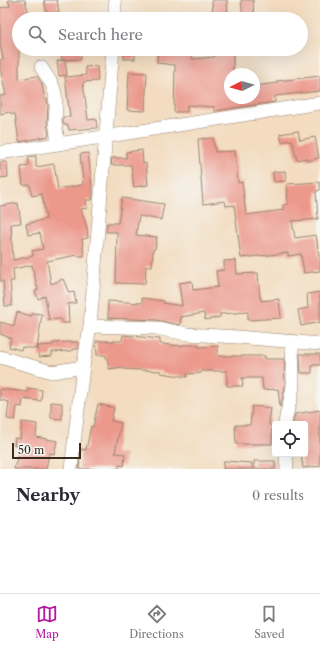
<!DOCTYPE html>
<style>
:root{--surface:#fff;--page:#f7f7f7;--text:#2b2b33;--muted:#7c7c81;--line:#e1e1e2;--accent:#b5179e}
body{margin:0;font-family:"Libre Caslon Text",serif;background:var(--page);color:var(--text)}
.controls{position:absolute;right:12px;bottom:12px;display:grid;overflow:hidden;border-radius:4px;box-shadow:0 4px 16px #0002}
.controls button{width:36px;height:36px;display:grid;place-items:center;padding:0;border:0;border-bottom:1px solid var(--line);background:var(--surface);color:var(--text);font:20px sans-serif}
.compass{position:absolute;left:224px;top:68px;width:36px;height:36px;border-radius:50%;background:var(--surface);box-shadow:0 4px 16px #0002;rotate:265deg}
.scale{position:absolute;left:12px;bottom:10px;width:69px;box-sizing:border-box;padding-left:4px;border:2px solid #3b2a1e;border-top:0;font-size:11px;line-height:14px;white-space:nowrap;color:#3b2a1e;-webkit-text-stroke:3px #f6f6f2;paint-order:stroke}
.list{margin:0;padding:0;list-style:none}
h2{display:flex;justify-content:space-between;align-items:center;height:52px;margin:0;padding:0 16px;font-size:17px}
h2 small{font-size:13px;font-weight:400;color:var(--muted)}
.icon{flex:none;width:22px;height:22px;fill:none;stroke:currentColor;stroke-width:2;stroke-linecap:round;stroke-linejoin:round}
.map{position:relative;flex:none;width:320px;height:469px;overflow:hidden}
.search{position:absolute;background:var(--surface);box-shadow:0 4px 16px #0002;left:12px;right:12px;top:12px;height:44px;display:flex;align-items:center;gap:10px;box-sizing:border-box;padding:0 14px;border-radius:22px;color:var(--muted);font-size:15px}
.sheet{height:124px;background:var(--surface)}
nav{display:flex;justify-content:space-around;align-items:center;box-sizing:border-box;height:56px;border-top:1px solid var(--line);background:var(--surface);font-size:11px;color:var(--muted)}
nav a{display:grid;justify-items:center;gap:2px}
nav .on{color:var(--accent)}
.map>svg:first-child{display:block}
</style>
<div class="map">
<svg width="320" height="469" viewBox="0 0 320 469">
<rect width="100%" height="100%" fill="#f6f6f2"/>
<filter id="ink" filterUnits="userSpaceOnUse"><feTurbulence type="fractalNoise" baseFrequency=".025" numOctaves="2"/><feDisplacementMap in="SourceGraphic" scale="8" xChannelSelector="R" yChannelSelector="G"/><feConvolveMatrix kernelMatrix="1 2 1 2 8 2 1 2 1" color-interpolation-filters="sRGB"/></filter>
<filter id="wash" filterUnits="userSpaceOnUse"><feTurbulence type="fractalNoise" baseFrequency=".012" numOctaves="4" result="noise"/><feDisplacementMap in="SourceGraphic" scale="16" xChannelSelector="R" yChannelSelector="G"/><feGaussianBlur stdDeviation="0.9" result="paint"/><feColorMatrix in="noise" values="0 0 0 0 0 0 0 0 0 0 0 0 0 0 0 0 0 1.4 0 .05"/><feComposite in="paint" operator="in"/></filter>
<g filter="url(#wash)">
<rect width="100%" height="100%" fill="#f3dcbf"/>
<g id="blocks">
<g fill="#ec988b">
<path d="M8 0H25L29 15 19 18V79L37 76 42 84 45 99H47L48 106 47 122 49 136 19 142 15 114H11L10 112 0 114V96L6 95 0 68V60L3 59 0 44V8L10 6Z"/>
<path d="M44 0H57L59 12 47 15Z"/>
<path d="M212 0H227L228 19H213Z"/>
<path d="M241 0H253L254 19H243Z"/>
<path d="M60 49H81V59L62 60Z"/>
<rect x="124" y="49" width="11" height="10"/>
<path d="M158 49H193L192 59 214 57V49H233V74H230V98H254V86L277 83V81L320 76V91L275 96V102L214 111V107L187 105V112H174L175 65 157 63Z"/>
<path d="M65 60 67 75 59 76 57 61Z"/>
<path d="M97 66 98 81 83 82 88 120 96 119 97 128 69 130 68 125H64L63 121V117H70L65 77 86 75 85 67Z"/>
<path d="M129 72 147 73 145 111 127 110Z"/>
<path d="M298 131 300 140 315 137 319 158 307 161 306 158 297 160 292 140 282 142 280 134Z"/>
<path d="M213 138 215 152 235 151 238 183 242 182 246 215 284 210 283 205 288 204 287 184 320 182V190L316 191 318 219 292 221 295 238 316 235 319 256H320V271L304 273 301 254 288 256V253L241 258 234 205 226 206 225 201 203 204 198 139Z"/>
<path d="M142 150 143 164 146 163 148 185 134 187 131 165H111L112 158H126V152Z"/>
<path d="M88 153 93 195 92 200H86L87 208 81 209 87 228 88 238 82 239 84 256H77V255L47 261 51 284 63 279 69 293 74 292 76 303 68 304 69 323H62L61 319 49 320 45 296 38 299 35 291 38 290 32 265 13 269 14 281H10L12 306H5L3 281H0V206L18 203 21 223 11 224 13 260 33 256 32 251 43 249 40 233 28 235 26 224 46 219 42 194 32 196 30 185H23L21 167 29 166 28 157 36 156V167L54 164 58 189 82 185 83 183 80 154Z"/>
<path d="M0 162H7L8 177 0 178Z"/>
<path d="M285 171 286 181 274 182 273 172Z"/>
<path d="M122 198 164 204 161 220 139 216 136 235 157 237 155 249H153L152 266H146L145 284 116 283 117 232H106L107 223H118Z"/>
<path d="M236 260 237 274 258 273 260 298H261V301L279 299 281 318 248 320V312L220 314V317L205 320 204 313 181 317 180 325 156 320 108 318V301L142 303V298L164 301 163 303 182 306 179 283 192 281 193 290 218 287 216 271 224 270V261Z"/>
<path d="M320 292V322L301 326 298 310 308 308 307 294Z"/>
<path d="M17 312 32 316V313L42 314 37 349 22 347 21 350 9 347 11 338 0 334V322L14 326Z"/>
<path d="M123 335 160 339V344L182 346V345H199L198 347 218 346V356H265V359H284L285 387 280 407 278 389 263 390 262 378H242L243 386H227V371H201V373L187 374V377L161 373V371L123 369V367L109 369 107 358H106V355H97L96 341H122Z"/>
<path d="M70 342H78V349H72V351L52 352V356L39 357 38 346 53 345V343Z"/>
<path d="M300 354H320V365H312V373H301Z"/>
<path d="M28 388 42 390 41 401 23 399 22 407 17 406 15 420 7 419 9 402 0 400V389L28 392Z"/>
<path d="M51 402 62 403V419L51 418Z"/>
<path d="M98 404 114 408 111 421 121 423 115 453 125 454 124 466 119 465V469H79L81 449 86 450 91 426 93 427Z"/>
<path d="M252 406 271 408 269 425H272V444H236L235 425H250Z"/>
<path d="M320 410V466L303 468 301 454H305V424H293L295 414Z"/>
<path d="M22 422 37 424 36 437 57 441 54 454 49 453 46 469H14L20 446 14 445 15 438 20 439Z"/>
<path d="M224 461 252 463V469H223Z"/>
<rect x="254" y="461" width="21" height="8"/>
</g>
</g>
</g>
<g filter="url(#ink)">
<use href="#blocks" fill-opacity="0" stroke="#97836e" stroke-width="1"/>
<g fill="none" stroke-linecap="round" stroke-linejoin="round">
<defs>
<g id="minor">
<path d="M115 19V0"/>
<path d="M41 67 52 84 55 93 56 106 55 121 58 143"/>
<path d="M0 153 320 103"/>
<path d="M90 326 156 328 187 334 237 337 320 344"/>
<path d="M0 357 52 372 83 367"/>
<path d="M285 424C286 410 293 397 293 383 293 369 292 355 292 341"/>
<path d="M286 454 287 469"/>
<path d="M71 469 83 367 90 326 113 49"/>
</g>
</defs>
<use href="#minor" stroke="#97836e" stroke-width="14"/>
<use href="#minor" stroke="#fff" stroke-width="13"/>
</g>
</g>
</svg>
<div class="controls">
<button><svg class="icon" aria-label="locate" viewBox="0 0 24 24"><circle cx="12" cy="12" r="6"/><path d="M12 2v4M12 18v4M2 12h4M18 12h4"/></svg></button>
</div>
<svg class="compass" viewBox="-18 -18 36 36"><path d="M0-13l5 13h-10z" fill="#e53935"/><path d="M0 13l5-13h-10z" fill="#7c7c81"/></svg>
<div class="scale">50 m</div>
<div class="search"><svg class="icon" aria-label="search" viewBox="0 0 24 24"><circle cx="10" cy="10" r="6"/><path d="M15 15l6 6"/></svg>Search here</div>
</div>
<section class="sheet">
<h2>Nearby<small>0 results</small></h2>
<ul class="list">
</ul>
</section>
<nav>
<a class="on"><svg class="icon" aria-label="map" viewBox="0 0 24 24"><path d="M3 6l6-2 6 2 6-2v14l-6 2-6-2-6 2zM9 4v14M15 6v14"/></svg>Map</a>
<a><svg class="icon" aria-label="directions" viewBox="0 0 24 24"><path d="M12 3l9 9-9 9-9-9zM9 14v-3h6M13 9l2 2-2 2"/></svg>Directions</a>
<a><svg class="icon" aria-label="saved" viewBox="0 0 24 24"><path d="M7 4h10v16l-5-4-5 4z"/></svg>Saved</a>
</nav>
